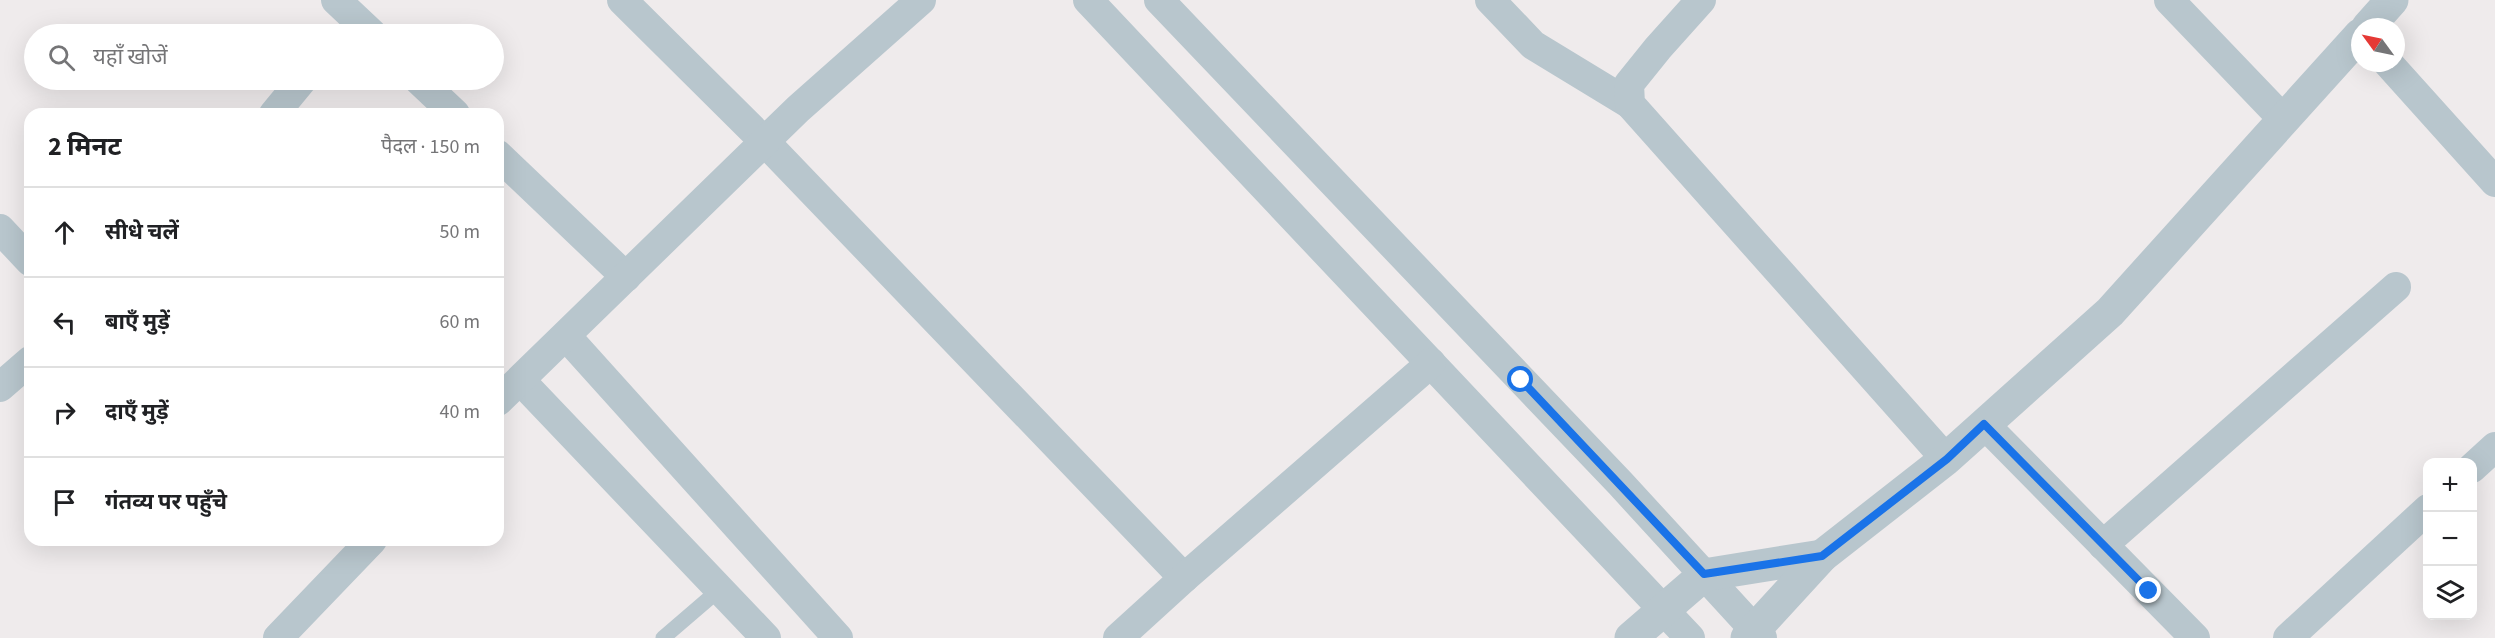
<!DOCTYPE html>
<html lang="hi">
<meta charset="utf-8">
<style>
:root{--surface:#fff;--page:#f2f2f2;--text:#202124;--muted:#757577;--line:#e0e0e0}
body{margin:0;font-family:"Source Sans 3","Noto Sans Devanagari",sans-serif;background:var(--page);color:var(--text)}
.controls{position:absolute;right:18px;bottom:18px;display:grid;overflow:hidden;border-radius:12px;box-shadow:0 6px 24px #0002}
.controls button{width:54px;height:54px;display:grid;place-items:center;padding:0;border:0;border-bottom:2px solid var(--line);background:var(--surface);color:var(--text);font:30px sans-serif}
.compass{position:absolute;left:2351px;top:18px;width:54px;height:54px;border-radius:50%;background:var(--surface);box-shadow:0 6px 24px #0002;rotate:303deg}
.stop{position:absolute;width:18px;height:18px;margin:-14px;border:4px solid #1a73e8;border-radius:50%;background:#fff}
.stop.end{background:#1a73e8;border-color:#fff;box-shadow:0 2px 6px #0008}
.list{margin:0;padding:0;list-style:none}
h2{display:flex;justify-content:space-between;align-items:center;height:78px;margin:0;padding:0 24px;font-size:26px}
h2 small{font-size:20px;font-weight:400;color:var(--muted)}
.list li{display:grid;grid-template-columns:39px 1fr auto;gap:18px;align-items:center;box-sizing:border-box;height:90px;padding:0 24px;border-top:2px solid var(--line)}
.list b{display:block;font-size:22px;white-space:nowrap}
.list em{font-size:20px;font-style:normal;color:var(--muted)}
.icon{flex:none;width:33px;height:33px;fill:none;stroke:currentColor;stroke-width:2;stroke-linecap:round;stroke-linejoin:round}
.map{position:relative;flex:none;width:2495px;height:638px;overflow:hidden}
.search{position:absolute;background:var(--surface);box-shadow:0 6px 24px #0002;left:24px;top:24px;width:480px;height:66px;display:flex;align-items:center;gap:15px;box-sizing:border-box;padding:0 21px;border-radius:33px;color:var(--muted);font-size:22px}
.panel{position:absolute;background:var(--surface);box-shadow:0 6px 24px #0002;left:24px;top:108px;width:480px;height:438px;border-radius:18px}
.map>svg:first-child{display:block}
</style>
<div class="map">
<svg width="2495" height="638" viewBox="0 0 2495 638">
<rect width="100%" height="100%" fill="#efebec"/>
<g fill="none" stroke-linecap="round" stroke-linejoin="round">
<path stroke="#b8c6cd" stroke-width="15" d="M663 638 720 589"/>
<g stroke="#b8c6cd" stroke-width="30">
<path d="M336 0 372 34"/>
<path d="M622 0 764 141 1184 578"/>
<path d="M1088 0 1690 638"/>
<path d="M1159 0 1620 483 1762 638"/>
<path d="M1490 0 1533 45 1630 104"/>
<path d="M1701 0 1658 48 1629 84 1630 104 1946 459"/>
<path d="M2169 0 2284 120"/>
<path d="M2388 63 2495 182"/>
<path d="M419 80 455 114"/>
<path d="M274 114 302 80"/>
<path d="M498 155 626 277"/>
<path d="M0 229 30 261"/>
<path d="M566 336 838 638"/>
<path d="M521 381 766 638"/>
<path d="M0 387 30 361"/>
<path d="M498 401 798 109 921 0"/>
<path d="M1984 424 2195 638"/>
<path d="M2472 468 2495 447"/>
<path d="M2103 545 2396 287"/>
<path d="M278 638 372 540"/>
<path d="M1118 638 1184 578 1431 363"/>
<path d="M2288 638 2428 509"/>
</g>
<g stroke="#b8c6cd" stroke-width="33">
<path d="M2368 27 2392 0"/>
<path d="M1631 638 1704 575 1822 556"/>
<path d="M1747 638 1822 556 1946 459 2110 312 2360 35"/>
</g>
</g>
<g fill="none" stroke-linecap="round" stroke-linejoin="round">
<path stroke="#1a73e8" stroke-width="8" d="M1521 380 1704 574 1822 556 1947 459 1984 424 2149 591"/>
</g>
</svg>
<div class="controls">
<button>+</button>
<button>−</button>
<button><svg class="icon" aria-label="layers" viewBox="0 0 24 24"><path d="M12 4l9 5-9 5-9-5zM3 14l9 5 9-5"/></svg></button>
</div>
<svg class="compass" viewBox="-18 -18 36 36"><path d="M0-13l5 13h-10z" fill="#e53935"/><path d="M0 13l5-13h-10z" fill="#757577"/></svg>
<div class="stop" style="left:1521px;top:380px"></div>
<div class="stop end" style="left:2149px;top:591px"></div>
<div class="search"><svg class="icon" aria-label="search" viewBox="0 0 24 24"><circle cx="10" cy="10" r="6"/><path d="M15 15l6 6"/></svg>यहाँ खोजें</div>
<section class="panel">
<h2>2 मिनट<small>पैदल · 150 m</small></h2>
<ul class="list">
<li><svg class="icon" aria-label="ahead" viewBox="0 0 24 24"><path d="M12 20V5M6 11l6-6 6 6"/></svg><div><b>सीधे चलें</b></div><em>50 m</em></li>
<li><svg class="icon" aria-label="left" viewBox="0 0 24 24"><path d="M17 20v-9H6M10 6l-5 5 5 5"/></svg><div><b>बाएँ मुड़ें</b></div><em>60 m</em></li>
<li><svg class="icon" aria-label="right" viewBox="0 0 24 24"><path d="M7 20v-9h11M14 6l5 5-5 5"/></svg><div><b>दाएँ मुड़ें</b></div><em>40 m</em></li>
<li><svg class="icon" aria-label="arrive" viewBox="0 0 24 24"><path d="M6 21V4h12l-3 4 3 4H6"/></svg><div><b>गंतव्य पर पहुँचे</b></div></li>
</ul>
</section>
</div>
